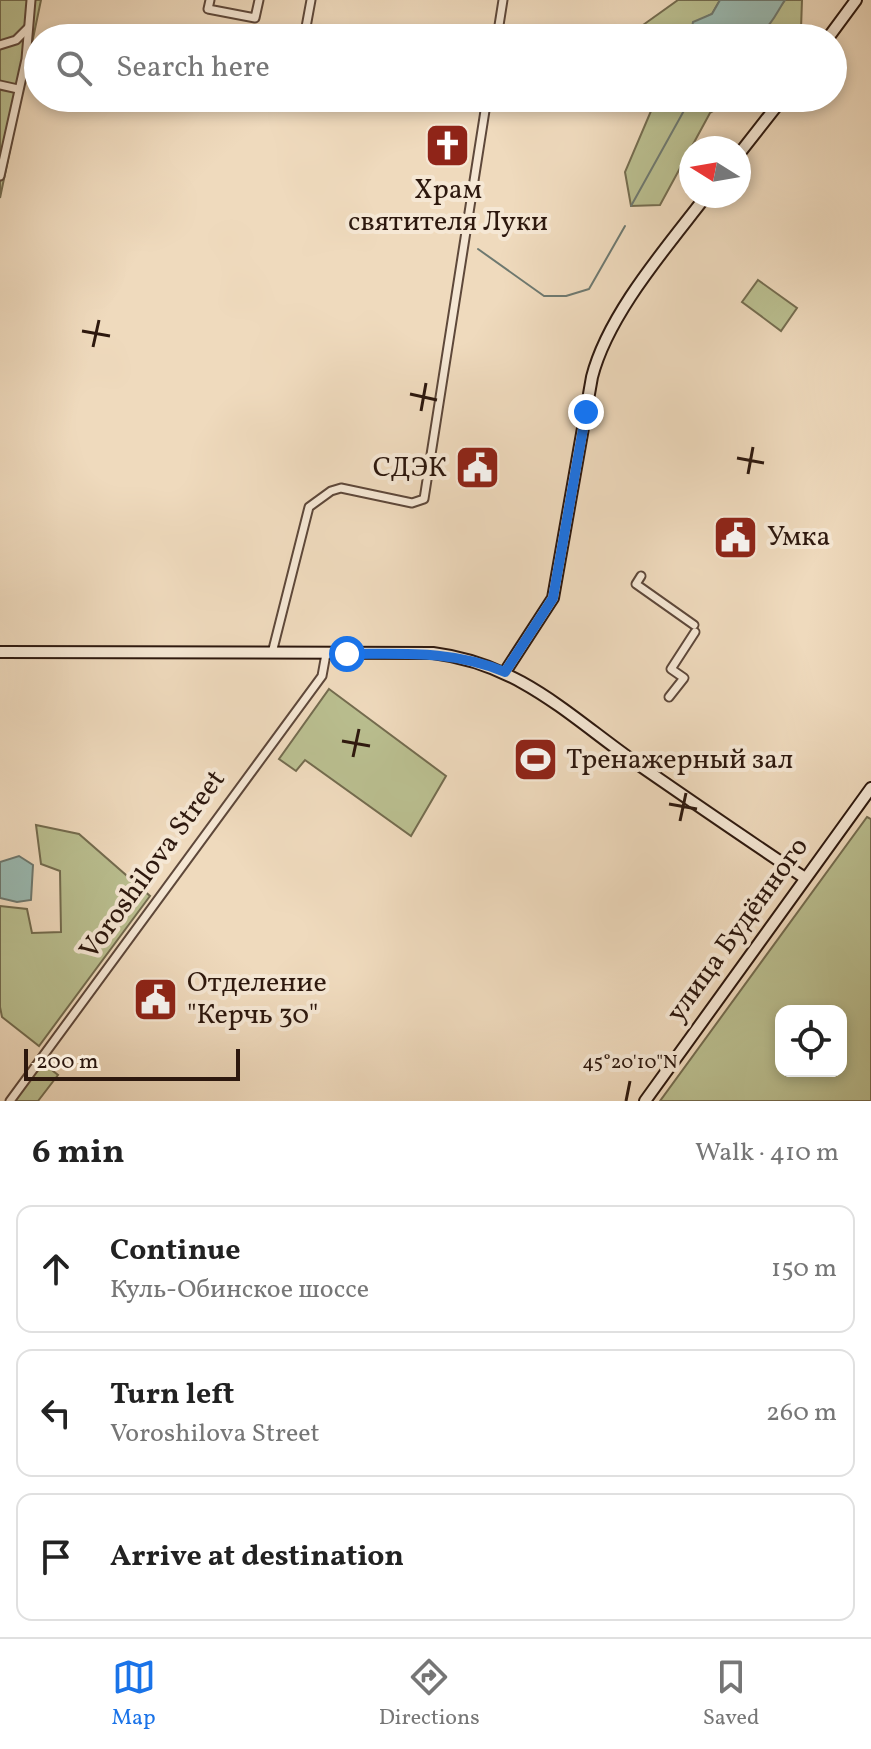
<!DOCTYPE html>
<meta charset="utf-8">
<style>
:root{--surface:#fff;--page:#f2f2f2;--text:#222;--muted:#767676;--line:#e0e0e0;--accent:#1a73e8}
body{margin:0;font-family:Vollkorn,serif;background:var(--page);color:var(--text)}
.controls{position:absolute;right:24px;bottom:24px;display:grid;overflow:hidden;border-radius:16px;box-shadow:0 4px 12px #0003}
.controls button{width:72px;height:72px;display:grid;place-items:center;padding:0;border:0;border-bottom:2px solid var(--line);background:var(--surface);color:var(--text);font:40px sans-serif}
.compass{position:absolute;left:679px;top:136px;width:72px;height:72px;border-radius:50%;background:var(--surface);box-shadow:0 4px 12px #0003;rotate:281deg}
.scale{position:absolute;left:24px;bottom:20px;width:216px;box-sizing:border-box;padding-left:8px;border:4px solid #2d180e;border-top:0;font-size:22px;line-height:28px;white-space:nowrap;color:#2d180e;-webkit-text-stroke:6px #f5e7d4;paint-order:stroke}
.stop{position:absolute;width:24px;height:24px;margin:-18px;border:6px solid #1a73e8;border-radius:50%;background:#fff}
.stop.end{background:#1a73e8;border-color:#fff;box-shadow:0 2px 8px #0008}
.list{margin:0;padding:0;list-style:none}
h2{display:flex;justify-content:space-between;align-items:center;height:104px;margin:0;padding:0 32px;font-size:34px}
h2 small{font-size:26px;font-weight:400;color:var(--muted)}
.list li{display:grid;grid-template-columns:52px 1fr auto;gap:24px;align-items:center;box-sizing:border-box;height:128px;margin:0 16px 16px;padding:0 16px;border:2px solid var(--line);border-radius:16px}
.list b{display:block;font-size:30px;white-space:nowrap}
.list p{margin:0;font-size:26px;white-space:nowrap;color:var(--muted)}
.list em{font-size:26px;font-style:normal;color:var(--muted)}
.icon{flex:none;width:44px;height:44px;fill:none;stroke:currentColor;stroke-width:2;stroke-linecap:round;stroke-linejoin:round}
.map{position:relative;flex:none;width:871px;height:1101px;overflow:hidden}
.search{position:absolute;background:var(--surface);box-shadow:0 4px 12px #0003;left:24px;right:24px;top:24px;height:88px;display:flex;align-items:center;gap:20px;box-sizing:border-box;padding:0 28px;border-radius:44px;color:var(--muted);font-size:30px}
.sheet{height:536px;background:var(--surface)}
nav{display:flex;justify-content:space-around;align-items:center;box-sizing:border-box;height:112px;border-top:2px solid var(--line);background:var(--surface);font-size:22px;color:var(--muted)}
nav a{display:grid;justify-items:center;gap:4px}
nav .on{color:var(--accent)}
.map>svg:first-child{display:block}
</style>
<div class="map">
<svg width="871" height="1101" viewBox="0 0 871 1101">
<rect width="100%" height="100%" fill="#efdabd"/>
<filter id="stains"><feTurbulence type="fractalNoise" baseFrequency=".0025" numOctaves="4"/><feColorMatrix values="0 0 0 0 .2 0 0 0 0 .09 0 0 0 0 .02 0 0 0 .5 -.17"/></filter>
<radialGradient id="worn" r=".72"><stop offset=".6" stop-color="#630" stop-opacity="0"/><stop offset="1" stop-color="#630" stop-opacity=".3"/></radialGradient>
<g fill="#babf90" stroke="#746c4f" stroke-width="2" fill-rule="evenodd">
<path d="M0 0H41L0 198Z"/>
<path d="M678 0H720L712 14 698 21 696 30 699 38H635L636 30Z"/>
<path d="M785 0H802L801 29 793 38H747L763 31Z"/>
<path d="M649 98H735L710 113 660 205 631 206 625 172 651 111Z"/>
<path d="M758 280 797 308 781 331 742 302Z"/>
<path d="M329 689 446 776 411 836 305 760 296 771 279 759Z"/>
<path d="M867 817 871 819V1101H660ZM781 1011H841V1071H781Z"/>
<path d="M36 825 79 834 150 896 39 1046 2 1017 0 1007V906L27 909 32 933 61 932 60 871 41 864Z"/>
<path d="M43 1063 58 1075 38 1101H14Z"/>
</g>
<g fill="#9abab2" stroke="#6e7970" stroke-width="2">
<path d="M720 0H785C778 10 773 23 763 31 748 44 717 38 699 38L692 27 693 22 712 14Z"/>
<path d="M19 856 33 865 31 900 17 902 0 898V862Z"/>
</g>
<g fill="none" stroke-linecap="round" stroke-linejoin="round">
<g stroke="#6e7970" stroke-width="2">
<path d="M631 206 691 98"/>
<path d="M478 249 544 296H566L589 289 625 226"/>
</g>
<defs>
<g id="street">
<path d="M210 0 208 9 255 18 259 0"/>
<path d="M304 38 311 0"/>
<path d="M497 38 503 0"/>
<path d="M0 45 16 40 28 28"/>
<path d="M0 85 18 89"/>
<path d="M0 176 26 59 31 0"/>
<path d="M641 576 636 584 694 625"/>
<path d="M272 653 309 507 331 491 341 488 412 503 424 499 487 98"/>
<path d="M669 697 684 678 671 669 695 632"/>
<path d="M10 1101 322 676 326 654"/>
</g>
<g id="secondary">
<path d="M828 38 856 0"/>
<path d="M739 154 783 98"/>
<path d="M0 652 433 653C521 664 570 717 639 765 694 803 749 841 805 878"/>
<path d="M505 672 553 598 592 377C608 314 667 247 706 196"/>
<path d="M645 1101 871 788"/>
</g>
</defs>
<use href="#street" stroke="#5e483a" stroke-width="11"/>
<use href="#secondary" stroke="#2d180e" stroke-width="14"/>
<use href="#street" stroke="#f5e7d4" stroke-width="7"/>
<use href="#secondary" stroke="#f5e7d4" stroke-width="10"/>
</g>
<g fill="none" stroke-linecap="round" stroke-linejoin="round">
<path stroke="#1a73e8" stroke-width="10" d="M347 654C402 654 453 650 505 672L553 598 586 412"/>
</g>
<path fill="none" stroke="#2d180e" stroke-width="3" d="M82 331 110 336M93 347 99 320M410 394 437 400M421 411 426 383M737 458 764 463M748 474 753 447M342 741 370 746M353 757 359 729M669 804 697 809M680 821 686 793M626 1101 630 1081"/>
<defs>
<symbol id="church-square" viewBox="-11 -11 22 22"><rect x="-9" y="-9" width="18" height="18" rx="4" fill="#8f2418" stroke="#f5e7d4"/><path d="M-1.2-6h2.4v3.5h3.3v2.4h-3.3V6h-2.4V-.1h-3.3v-2.4h3.3Z" fill="#fff"/></symbol>
<symbol id="civic-square" viewBox="-11 -11 22 22"><rect x="-9" y="-9" width="18" height="18" rx="4" fill="#8f2418" stroke="#f5e7d4"/><path d="M-.6-6.5H3V-4.5H.6V-3L4-1V1h2V6H-6V1h2V-1L-.6-3ZM-1.2 2.5V6h2.4V2.5Z" fill="#fff"/></symbol>
<symbol id="stadium-square" viewBox="-11 -11 22 22"><rect x="-9" y="-9" width="18" height="18" rx="4" fill="#8f2418" stroke="#f5e7d4"/><path d="M0-5a6.5 5 0 1 0 0 10a6.5 5 0 1 0 0-10ZM-3.5-1.8h7v3.6h-7Z" fill="#fff"/></symbol>
</defs>
<g fill-rule="evenodd">
<use href="#church-square" x="422" y="120" width="51" height="51"/>
<use href="#civic-square" x="452" y="442" width="51" height="51"/>
<use href="#civic-square" x="710" y="512" width="51" height="51"/>
<use href="#stadium-square" x="510" y="734" width="51" height="51"/>
<use href="#civic-square" x="130" y="974" width="51" height="51"/>
</g>
<g text-anchor="middle" dominant-baseline="central" stroke-width="8" stroke-linejoin="round" paint-order="stroke">
<g font-size="28" fill="#2d180e" stroke="#f5e7d4" text-anchor="start">
<text x="448" y="190" text-anchor="middle">Храм<tspan x="448" dy="32">святителя Луки</tspan></text>
<text x="447" y="468" text-anchor="end">СДЭК</text>
<text x="767" y="537">Умка</text>
<text x="566" y="760">Тренажерный зал</text>
<text x="187" y="983">Отделение<tspan x="187" dy="32">"Керчь 30"</tspan></text>
</g>
<g font-size="28" fill="#2d180e" stroke="#f5e7d4">
<text transform="translate(153 865) rotate(-54)">Voroshilova Street</text>
<text transform="translate(738 930) rotate(-54)">улица Будённого</text>
</g>
</g>
<g font-size="20" text-anchor="middle" fill="#2d180e" stroke="#f5e7d4" stroke-width="8" stroke-linejoin="round" paint-order="stroke">
<text x="630" y="1068">45°20'10"N</text>
</g>
<rect width="100%" height="100%" filter="url(#stains)"/>
<rect width="100%" height="100%" fill="url(#worn)"/>
</svg>
<div class="controls">
<button><svg class="icon" aria-label="locate" viewBox="0 0 24 24"><circle cx="12" cy="12" r="6"/><path d="M12 2v4M12 18v4M2 12h4M18 12h4"/></svg></button>
</div>
<svg class="compass" viewBox="-18 -18 36 36"><path d="M0-13l5 13h-10z" fill="#e53935"/><path d="M0 13l5-13h-10z" fill="#767676"/></svg>
<div class="scale">200 m</div>
<div class="stop" style="left:347px;top:654px"></div>
<div class="stop end" style="left:586px;top:412px"></div>
<div class="search"><svg class="icon" aria-label="search" viewBox="0 0 24 24"><circle cx="10" cy="10" r="6"/><path d="M15 15l6 6"/></svg>Search here</div>
</div>
<section class="sheet">
<h2>6 min<small>Walk · 410 m</small></h2>
<ul class="list">
<li><svg class="icon" aria-label="ahead" viewBox="0 0 24 24"><path d="M12 20V5M6 11l6-6 6 6"/></svg><div><b>Continue</b><p>Куль-Обинское шоссе</p></div><em>150 m</em></li>
<li><svg class="icon" aria-label="left" viewBox="0 0 24 24"><path d="M17 20v-9H6M10 6l-5 5 5 5"/></svg><div><b>Turn left</b><p>Voroshilova Street</p></div><em>260 m</em></li>
<li><svg class="icon" aria-label="arrive" viewBox="0 0 24 24"><path d="M6 21V4h12l-3 4 3 4H6"/></svg><div><b>Arrive at destination</b></div></li>
</ul>
</section>
<nav>
<a class="on"><svg class="icon" aria-label="map" viewBox="0 0 24 24"><path d="M3 6l6-2 6 2 6-2v14l-6 2-6-2-6 2zM9 4v14M15 6v14"/></svg>Map</a>
<a><svg class="icon" aria-label="directions" viewBox="0 0 24 24"><path d="M12 3l9 9-9 9-9-9zM9 14v-3h6M13 9l2 2-2 2"/></svg>Directions</a>
<a><svg class="icon" aria-label="saved" viewBox="0 0 24 24"><path d="M7 4h10v16l-5-4-5 4z"/></svg>Saved</a>
</nav>
